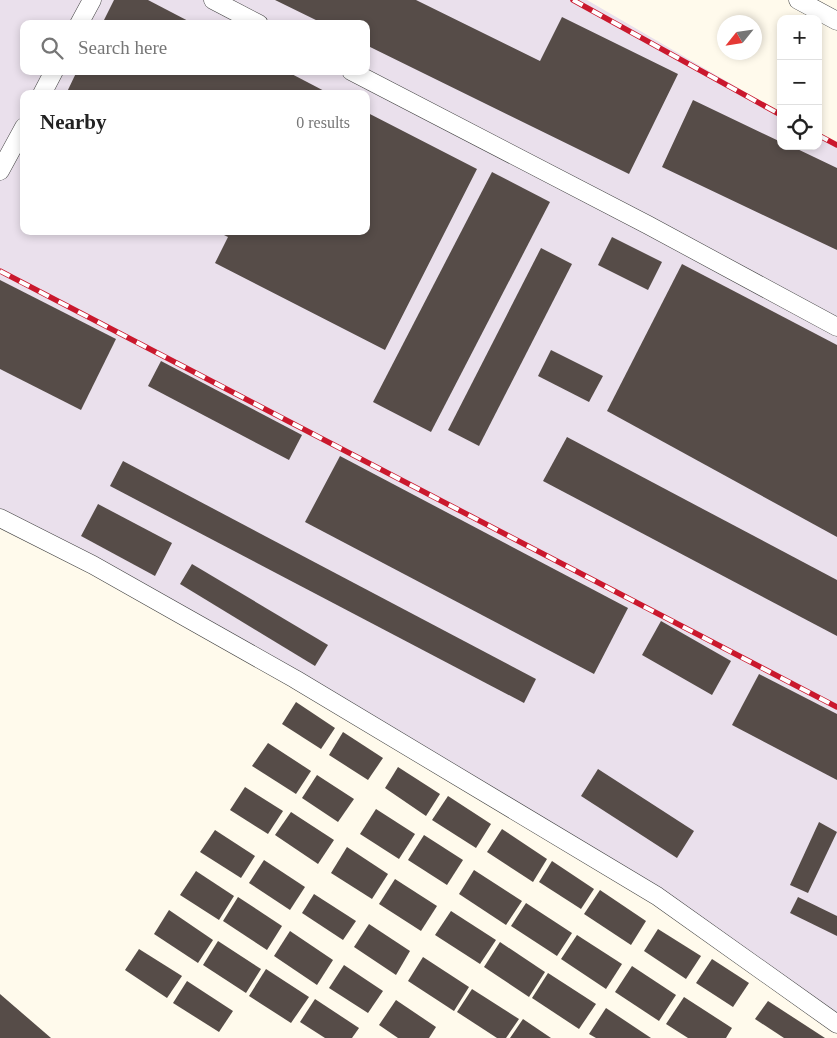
<!DOCTYPE html>
<meta charset="utf-8">
<style>
:root{--surface:#fff;--page:#f6f6f6;--text:#222;--muted:#767676;--line:#e0e0e0}
body{margin:0;font-family:"Times New Roman",serif;background:var(--page);color:var(--text)}
.controls{position:absolute;right:15px;top:15px;display:grid;overflow:hidden;border-radius:10px;box-shadow:0 2px 8px #0003}
.controls button{width:45px;height:45px;display:grid;place-items:center;padding:0;border:0;border-bottom:1px solid var(--line);background:var(--surface);color:var(--text);font:25px sans-serif}
.compass{position:absolute;left:717px;top:15px;width:45px;height:45px;border-radius:50%;background:var(--surface);box-shadow:0 2px 8px #0003;rotate:240deg}
.list{margin:0;padding:0;list-style:none}
h2{display:flex;justify-content:space-between;align-items:center;height:65px;margin:0;padding:0 20px;font-size:21px}
h2 small{font-size:16px;font-weight:400;color:var(--muted)}
.icon{flex:none;width:28px;height:28px;fill:none;stroke:currentColor;stroke-width:2;stroke-linecap:round;stroke-linejoin:round}
.map{position:relative;flex:none;width:837px;height:1038px;overflow:hidden}
.search{position:absolute;background:var(--surface);box-shadow:0 2px 8px #0003;left:20px;top:20px;width:350px;height:55px;display:flex;align-items:center;gap:12px;box-sizing:border-box;padding:0 18px;border-radius:10px;color:var(--muted);font-size:19px}
.panel{position:absolute;background:var(--surface);box-shadow:0 2px 8px #0003;left:20px;top:90px;width:350px;height:145px;border-radius:10px}
.map>svg:first-child{display:block}
</style>
<div class="map">
<svg width="837" height="1038" viewBox="0 0 837 1038">
<rect width="100%" height="100%" fill="#fffaec"/>
<path fill="#eae0ec" fill-rule="evenodd" d="M0 0H587L781 113V146H818V135L837 145V1015L291 672 0 509ZM24 24H366V71H24ZM24 94H366V231H24Z"/>
<g fill="#564c48">
<path d="M114 0H148L194 24H102Z"/>
<path d="M275 0H416L540 61 562 17 678 74 629 174 366 45V24H324Z"/>
<path d="M77 71H286L330 94H66Z"/>
<path d="M693 100 781 142V146H791L837 168V250L662 167Z"/>
<path d="M366 112 477 169 385 350 215 263 228 237 216 231H366Z"/>
<path d="M492 172 550 202 431 432 373 402Z"/>
<path d="M612 237 662 262 648 290 598 265Z"/>
<path d="M541 248 572 264 479 446 448 430Z"/>
<path d="M682 264 837 345V537L607 411Z"/>
<path d="M0 280 116 339 81 410 0 369Z"/>
<path d="M551 350 603 376 589 402 538 376Z"/>
<path d="M161 361 302 435 289 460 148 386Z"/>
<path d="M567 437 837 580V636L543 481Z"/>
<path d="M340 456 628 608 594 674 305 522Z"/>
<path d="M123 461 536 679 524 703 110 486Z"/>
<path d="M98 504 172 543 155 576 81 536Z"/>
<path d="M192 564 328 645 315 666 180 584Z"/>
<path d="M661 621 731 661 712 695 642 655Z"/>
<path d="M759 674 837 714V780L732 725Z"/>
<path d="M296 702 335 728 321 749 282 724Z"/>
<path d="M343 732 383 758 368 780 329 755Z"/>
<path d="M268 743 311 771 296 794 252 766Z"/>
<path d="M398 767 440 794 426 816 385 788Z"/>
<path d="M598 769 694 831 677 858 581 796Z"/>
<path d="M317 775 354 799 338 822 302 798Z"/>
<path d="M245 787 283 811 268 834 230 810Z"/>
<path d="M448 796 491 824 476 848 432 820Z"/>
<path d="M376 809 415 834 399 859 360 834Z"/>
<path d="M291 812 334 840 318 864 275 835Z"/>
<path d="M819 822 837 832 808 893 790 885Z"/>
<path d="M502 829 547 859 533 882 487 852Z"/>
<path d="M215 830 255 856 241 878 200 852Z"/>
<path d="M424 835 463 860 447 885 408 860Z"/>
<path d="M347 847 388 874 372 899 331 873Z"/>
<path d="M264 860 305 887 290 910 249 883Z"/>
<path d="M552 861 594 889 581 909 539 882Z"/>
<path d="M474 870 522 901 506 925 459 894Z"/>
<path d="M196 871 234 896 219 920 180 895Z"/>
<path d="M395 879 437 906 421 931 379 904Z"/>
<path d="M600 890 646 921 631 945 584 914Z"/>
<path d="M314 894 356 921 343 940 302 913Z"/>
<path d="M238 897 282 926 267 950 223 921Z"/>
<path d="M798 897 837 916V936L790 913Z"/>
<path d="M526 903 572 933 557 956 511 926Z"/>
<path d="M169 910 213 940 198 963 154 934Z"/>
<path d="M451 911 496 940 480 964 435 935Z"/>
<path d="M369 924 410 951 396 975 354 947Z"/>
<path d="M658 929 701 956 686 979 644 951Z"/>
<path d="M290 931 333 960 317 985 274 956Z"/>
<path d="M577 935 622 964 606 989 561 959Z"/>
<path d="M218 941 261 969 246 993 203 965Z"/>
<path d="M500 942 545 972 529 997 484 967Z"/>
<path d="M139 949 182 976 167 998 125 970Z"/>
<path d="M423 957 469 987 454 1011 408 981Z"/>
<path d="M712 959 749 983 733 1007 696 983Z"/>
<path d="M344 965 383 991 368 1013 329 988Z"/>
<path d="M632 966 676 995 659 1021 615 992Z"/>
<path d="M266 969 309 997 291 1023 249 996Z"/>
<path d="M548 973 596 1004 579 1029 532 998Z"/>
<path d="M187 981 233 1011 219 1032 173 1003Z"/>
<path d="M472 989 519 1019 506 1038H497L457 1012Z"/>
<path d="M0 994 51 1038H0Z"/>
<path d="M684 997 732 1028 726 1038H688L666 1024Z"/>
<path d="M315 999 359 1028 352 1038H325L300 1022Z"/>
<path d="M396 1000 436 1027 429 1038H398L379 1025Z"/>
<path d="M768 1001 825 1038H784L755 1019Z"/>
<path d="M606 1008 651 1038H596L589 1034Z"/>
<path d="M523 1019 551 1038H510Z"/>
</g>
<g fill="none" stroke-linecap="round" stroke-linejoin="round">
<defs>
<g id="street">
<path d="M213 0 259 24"/>
<path d="M798 0 837 21"/>
<path d="M79 24 92 0"/>
<path d="M351 71 648 225 837 327"/>
<path d="M42 94 54 71"/>
<path d="M0 171 24 127"/>
<path d="M0 518 93 565 295 679 657 896 837 1024"/>
</g>
</defs>
<use href="#street" stroke="#404040" stroke-width="19"/>
<use href="#street" stroke="#fff" stroke-width="18"/>
<defs>
<g id="rail">
<path d="M573 0 781 115"/>
<path d="M818 135 837 145"/>
<path d="M0 271 837 707"/>
</g>
</defs>
<use href="#rail" stroke="#ca182d" stroke-width="5.5"/>
<use href="#rail" stroke="#fff" stroke-width="4" stroke-dasharray="11" stroke-linecap="butt"/>
</g>
</svg>
<div class="controls">
<button>+</button>
<button>−</button>
<button><svg class="icon" aria-label="locate" viewBox="0 0 24 24"><circle cx="12" cy="12" r="6"/><path d="M12 2v4M12 18v4M2 12h4M18 12h4"/></svg></button>
</div>
<svg class="compass" viewBox="-18 -18 36 36"><path d="M0-13l5 13h-10z" fill="#e53935"/><path d="M0 13l5-13h-10z" fill="#767676"/></svg>
<div class="search"><svg class="icon" aria-label="search" viewBox="0 0 24 24"><circle cx="10" cy="10" r="6"/><path d="M15 15l6 6"/></svg>Search here</div>
<section class="panel">
<h2>Nearby<small>0 results</small></h2>
<ul class="list">
</ul>
</section>
</div>
